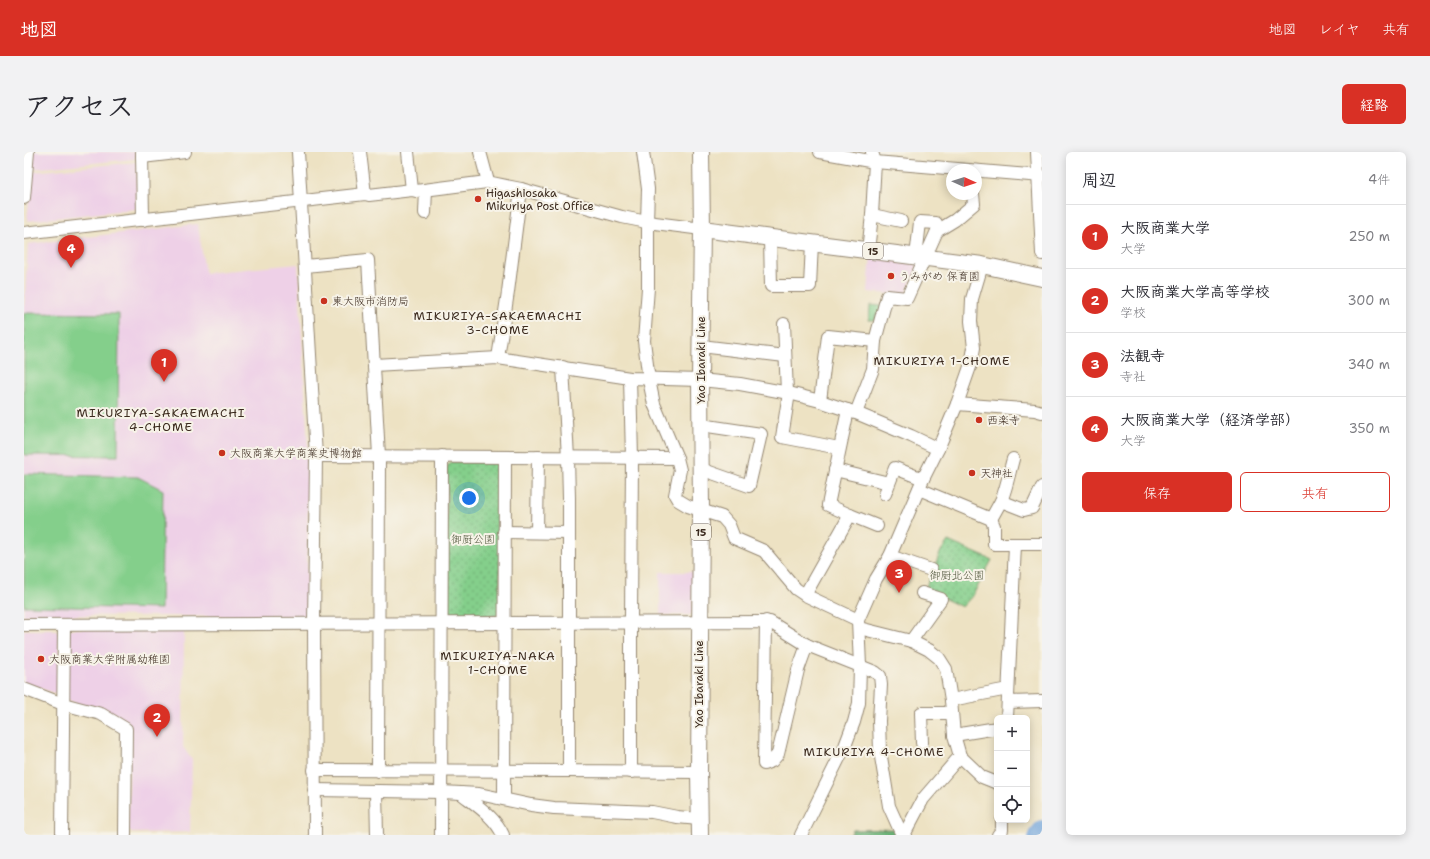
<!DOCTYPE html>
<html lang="ja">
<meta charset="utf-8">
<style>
:root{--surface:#fff;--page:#f2f2f3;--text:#2b2b33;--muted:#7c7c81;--line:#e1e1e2;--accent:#d93025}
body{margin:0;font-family:"Shantell Sans","Klee One",sans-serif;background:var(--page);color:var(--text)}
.controls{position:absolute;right:12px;bottom:12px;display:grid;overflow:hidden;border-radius:6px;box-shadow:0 2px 10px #0003}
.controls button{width:36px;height:36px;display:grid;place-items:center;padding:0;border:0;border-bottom:1px solid var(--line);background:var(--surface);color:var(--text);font:20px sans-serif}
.compass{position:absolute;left:922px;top:12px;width:36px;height:36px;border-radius:50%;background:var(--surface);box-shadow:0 2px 10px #0003;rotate:93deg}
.you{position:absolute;left:445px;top:346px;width:14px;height:14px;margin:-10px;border:3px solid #fff;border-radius:50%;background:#1a73e8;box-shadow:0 0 0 6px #1a73e833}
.badge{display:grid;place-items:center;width:26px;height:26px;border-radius:50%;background:var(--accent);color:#fff;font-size:13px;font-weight:700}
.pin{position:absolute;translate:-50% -33px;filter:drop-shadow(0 1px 2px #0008)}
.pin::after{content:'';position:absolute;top:21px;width:14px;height:12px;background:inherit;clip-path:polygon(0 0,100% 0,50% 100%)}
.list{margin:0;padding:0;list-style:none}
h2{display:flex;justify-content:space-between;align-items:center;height:52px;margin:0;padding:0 16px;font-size:17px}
h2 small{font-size:13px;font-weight:400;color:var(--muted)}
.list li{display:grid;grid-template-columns:26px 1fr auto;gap:12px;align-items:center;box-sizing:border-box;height:64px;padding:0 16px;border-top:1px solid var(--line)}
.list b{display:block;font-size:15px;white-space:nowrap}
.list p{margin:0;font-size:13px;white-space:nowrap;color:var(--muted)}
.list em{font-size:13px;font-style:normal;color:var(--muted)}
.actions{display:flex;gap:8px;padding:12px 16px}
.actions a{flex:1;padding:9px 0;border:1px solid var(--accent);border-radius:6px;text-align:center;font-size:14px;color:var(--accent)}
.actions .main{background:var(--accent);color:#fff}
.icon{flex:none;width:22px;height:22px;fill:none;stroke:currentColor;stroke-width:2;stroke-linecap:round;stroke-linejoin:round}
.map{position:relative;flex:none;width:1018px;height:683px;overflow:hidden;border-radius:6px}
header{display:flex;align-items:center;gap:24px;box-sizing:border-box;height:56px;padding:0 20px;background:var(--accent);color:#fff}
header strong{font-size:19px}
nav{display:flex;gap:22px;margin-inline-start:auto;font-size:14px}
.intro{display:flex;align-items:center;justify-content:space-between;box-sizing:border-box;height:96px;padding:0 24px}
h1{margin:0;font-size:28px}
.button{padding:10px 18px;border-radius:6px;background:var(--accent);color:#fff;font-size:14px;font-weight:700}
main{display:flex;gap:24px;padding:0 24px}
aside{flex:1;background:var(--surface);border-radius:6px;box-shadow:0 2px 10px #0003}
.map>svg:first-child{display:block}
</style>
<header>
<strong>地図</strong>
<nav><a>地図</a><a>レイヤ</a><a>共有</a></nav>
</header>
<div class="intro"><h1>アクセス</h1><a class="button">経路</a></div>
<main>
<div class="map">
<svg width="1018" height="683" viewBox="0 0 1018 683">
<defs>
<pattern id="green-dots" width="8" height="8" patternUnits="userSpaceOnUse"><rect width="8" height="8" fill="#84cf8b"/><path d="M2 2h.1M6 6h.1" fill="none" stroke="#6da871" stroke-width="1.8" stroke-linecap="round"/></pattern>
<pattern id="forest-firs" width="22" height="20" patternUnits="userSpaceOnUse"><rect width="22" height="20" fill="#6bb277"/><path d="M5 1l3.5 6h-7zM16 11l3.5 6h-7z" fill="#599161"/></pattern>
<pattern id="cemetery-stones" width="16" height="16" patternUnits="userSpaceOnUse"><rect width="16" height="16" fill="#84cf8b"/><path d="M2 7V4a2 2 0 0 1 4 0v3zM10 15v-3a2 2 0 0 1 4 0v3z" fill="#6da871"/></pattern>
</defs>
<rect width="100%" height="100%" fill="#f7f3e8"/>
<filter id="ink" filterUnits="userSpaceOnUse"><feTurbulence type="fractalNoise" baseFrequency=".025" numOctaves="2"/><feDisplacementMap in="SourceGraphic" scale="8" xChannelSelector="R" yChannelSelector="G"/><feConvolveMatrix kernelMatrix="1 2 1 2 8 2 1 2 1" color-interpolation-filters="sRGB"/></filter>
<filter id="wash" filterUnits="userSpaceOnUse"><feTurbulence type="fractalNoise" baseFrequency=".012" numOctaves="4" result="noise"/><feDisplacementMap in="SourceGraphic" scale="16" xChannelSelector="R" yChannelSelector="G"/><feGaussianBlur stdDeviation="0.9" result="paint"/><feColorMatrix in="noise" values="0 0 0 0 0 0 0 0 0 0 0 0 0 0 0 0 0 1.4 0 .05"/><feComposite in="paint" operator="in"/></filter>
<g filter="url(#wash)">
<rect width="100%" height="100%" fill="#ede2c3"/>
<g fill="#eed0e7">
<path d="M9 0H111V7L8 17Z"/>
<path d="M113 10 112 57 3 69 8 20Z"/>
<path d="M174 72 181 121 274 112 284 298 283 465 0 463V163L4 92Z"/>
<path d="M847 103 897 108 881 143 844 140Z"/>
<path d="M636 420H669V460L666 463H636Z"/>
<path d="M160 476 159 595 168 608 166 680 108 681 104 676 106 575 42 547 43 477Z"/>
<path d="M0 478H31L35 482 34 542 0 531Z"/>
</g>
<g fill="url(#green-dots)" stroke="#607c54">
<path d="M427 310H473L476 314V460L472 464H425L422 462 423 314Z"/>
<path d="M924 389 968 408 949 443 938 455 919 446 900 439 917 399Z"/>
</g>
<path fill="url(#forest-firs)" stroke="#536e4a" d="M873 677 875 683H826L829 678Z"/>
<path fill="url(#cemetery-stones)" stroke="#607c54" d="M846 153 858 154 854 168H845Z"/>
<g fill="#84cf8b" stroke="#607c54">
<path d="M0 161 95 162 94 304 0 303Z"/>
<path d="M0 322 114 325 139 338 137 457 0 454Z"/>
</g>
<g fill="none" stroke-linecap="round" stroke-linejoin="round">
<path stroke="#71a4dc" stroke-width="16" d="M1012 683 1018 676"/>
</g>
</g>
<g filter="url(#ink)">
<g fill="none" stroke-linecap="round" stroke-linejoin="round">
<defs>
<g id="minor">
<path d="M118 0 119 68"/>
<path d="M274 0 292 304 290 472 291 683"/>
<path d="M336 0 341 42"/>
<path d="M384 0 388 38"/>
<path d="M456 0 463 26V30"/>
<path d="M619 0 624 37 623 70 624 76V136L620 189 625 228 630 252 653 306 656 318 651 343 654 348 664 354 698 365 705 373 710 386 740 399 772 437 781 443 834 468"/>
<path d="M796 0 851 10 1018 24"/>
<path d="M1013 0 1018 102"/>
<path d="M118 5 161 0"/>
<path d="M0 46 4 0"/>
<path d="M401 61 402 38"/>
<path d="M848 63 877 69"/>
<path d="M0 81 341 42 345 43 388 38 392 39 463 30 497 37 598 65 623 70 678 77"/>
<path d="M746 86 747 134H786L788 91"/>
<path d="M844 99 848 63 851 10 848 0"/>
<path d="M892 105 896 70 912 71"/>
<path d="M281 114 344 108 355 304 354 619"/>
<path d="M760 172 763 240"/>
<path d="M677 194 761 204"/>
<path d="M474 206 484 140 497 37"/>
<path d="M350 213 474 206 606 226 676 228 716 232 765 241 796 249 832 261 887 284 914 297"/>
<path d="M539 215 544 306 545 346V619L675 620"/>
<path d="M606 226 608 306 607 470V620"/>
<path d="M765 241 758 285 815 296"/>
<path d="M796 249 804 184 851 189"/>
<path d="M933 252 1011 258 1018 260"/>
<path d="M832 261 849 217 851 189 863 144 883 146 913 79 931 68 950 52 949 42"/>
<path d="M677 273 737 282 725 334 677 317"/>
<path d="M292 304 653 306"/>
<path d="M811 318 865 331"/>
<path d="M895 337 967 367 970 374V392H1018"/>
<path d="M861 342 871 316 899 327"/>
<path d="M977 349C983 335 985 321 989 307"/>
<path d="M826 363 853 374"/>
<path d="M967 367 977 349 1000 358 1008 356 1018 335"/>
<path d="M480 380 545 381"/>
<path d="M513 380 514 305"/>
<path d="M866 404 907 418"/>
<path d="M781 443 826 363 804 353 824 258"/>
<path d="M742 469 740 612 748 609 754 602 774 518 783 493"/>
<path d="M0 473 746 470 783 493 851 520 856 524 857 533 855 569 856 599 861 629 865 654 878 683"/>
<path d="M835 476 887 489 905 498 915 506 922 517 927 548 930 583 936 604 958 625 973 631"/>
<path d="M887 489 917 447 898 441"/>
<path d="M0 537 39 552 77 562 102 577 101 683"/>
<path d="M927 548 984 537"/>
<path d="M984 550 1018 549"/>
<path d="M983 566 991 393"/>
<path d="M930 583 973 576"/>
<path d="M898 591 897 561H928"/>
<path d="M290 618 545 619"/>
<path d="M290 638 418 640 455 642 507 653 530 656 628 660 653 665 675 667"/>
<path d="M352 639 353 683"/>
<path d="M437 641C452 653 471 665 479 683"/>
<path d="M480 647 481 305"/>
<path d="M38 683 40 473"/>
<path d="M417 683 418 304"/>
<path d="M777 683 821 594 830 570 835 551 836 514 834 468 852 427 866 404 899 327 914 297 933 252 947 212 950 196 947 169 948 147 958 113"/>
<path d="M880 683 899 647 936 604"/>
<path d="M974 683 978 678V668"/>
</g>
<g id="major">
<path d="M678 77 958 113 1018 126"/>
<path d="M676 683 675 620 677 359 676 228 678 77 677 0"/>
</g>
</defs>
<use href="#minor" stroke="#948670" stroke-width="14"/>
<use href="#major" stroke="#948670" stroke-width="18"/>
<use href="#minor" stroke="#fff" stroke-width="12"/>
<use href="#major" stroke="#fff" stroke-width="16"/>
</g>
</g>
<g fill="#c8321e" stroke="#f7f3e8" stroke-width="1.5">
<circle cx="454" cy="47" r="4"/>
<circle cx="867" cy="124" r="4"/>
<circle cx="300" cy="149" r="4"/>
<circle cx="955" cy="268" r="4"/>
<circle cx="198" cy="301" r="4"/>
<circle cx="948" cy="321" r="4"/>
<circle cx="17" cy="507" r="4"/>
</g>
<g text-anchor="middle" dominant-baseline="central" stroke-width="4" stroke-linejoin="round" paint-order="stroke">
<g fill="#f7f3e8" stroke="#73665b" stroke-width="1">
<rect x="839" y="91" width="20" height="16" rx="3"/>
<rect x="667" y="372" width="20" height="16" rx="3"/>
</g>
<g font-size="10" font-weight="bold" fill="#3b2a1e">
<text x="849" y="99">15</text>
<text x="677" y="380">15</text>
</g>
<g font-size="11" fill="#3b2a1e" stroke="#f7f3e8" text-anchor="start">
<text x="462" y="41">Higashiosaka<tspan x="462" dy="13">Mikuriya Post Office</tspan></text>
<text x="875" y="124">うみがめ 保育園</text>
<text x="308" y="149">東大阪市消防局</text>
<text x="963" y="268">西楽寺</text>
<text x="206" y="301">大阪商業大学商業史博物館</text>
<text x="956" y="321">天神社</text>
<text x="25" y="507">大阪商業大学附属幼稚園</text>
</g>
<g font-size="11" fill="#3b2a1e" stroke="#f7f3e8">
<text transform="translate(677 208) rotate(-90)">Yao Ibaraki Line</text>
<text transform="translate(675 532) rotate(-90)">Yao Ibaraki Line</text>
</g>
<g font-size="11" fill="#4d5339" stroke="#f7f3e8">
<text x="449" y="387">御厨公園</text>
<text x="933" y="423">御厨北公園</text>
</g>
<g font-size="12" letter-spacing="1" fill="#3b2a1e" stroke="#f7f3e8">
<text x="474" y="164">MIKURIYA-SAKAEMACHI<tspan x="474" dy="14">3-CHOME</tspan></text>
<text x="918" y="209">MIKURIYA 1-CHOME</text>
<text x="137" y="261">MIKURIYA-SAKAEMACHI<tspan x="137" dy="14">4-CHOME</tspan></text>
<text x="474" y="504">MIKURIYA-NAKA<tspan x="474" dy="14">1-CHOME</tspan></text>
<text x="850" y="600">MIKURIYA 4-CHOME</text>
</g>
</g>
</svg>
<div class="controls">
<button>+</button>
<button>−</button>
<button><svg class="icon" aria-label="locate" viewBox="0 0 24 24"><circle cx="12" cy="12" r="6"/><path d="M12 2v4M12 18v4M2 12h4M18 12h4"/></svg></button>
</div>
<svg class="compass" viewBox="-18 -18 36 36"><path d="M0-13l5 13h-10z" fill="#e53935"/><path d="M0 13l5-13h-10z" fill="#7c7c81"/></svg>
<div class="you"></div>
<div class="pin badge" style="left:140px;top:230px">1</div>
<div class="pin badge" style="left:133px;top:585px">2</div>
<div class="pin badge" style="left:875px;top:441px">3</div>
<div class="pin badge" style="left:47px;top:116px">4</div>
</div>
<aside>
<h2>周辺<small>4件</small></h2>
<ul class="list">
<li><span class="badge">1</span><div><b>大阪商業大学</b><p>大学</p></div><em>250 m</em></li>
<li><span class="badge">2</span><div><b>大阪商業大学高等学校</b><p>学校</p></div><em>300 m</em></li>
<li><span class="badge">3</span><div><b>法観寺</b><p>寺社</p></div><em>340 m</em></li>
<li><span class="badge">4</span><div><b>大阪商業大学（経済学部）</b><p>大学</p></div><em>350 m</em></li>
</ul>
<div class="actions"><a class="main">保存</a><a>共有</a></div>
</aside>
</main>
